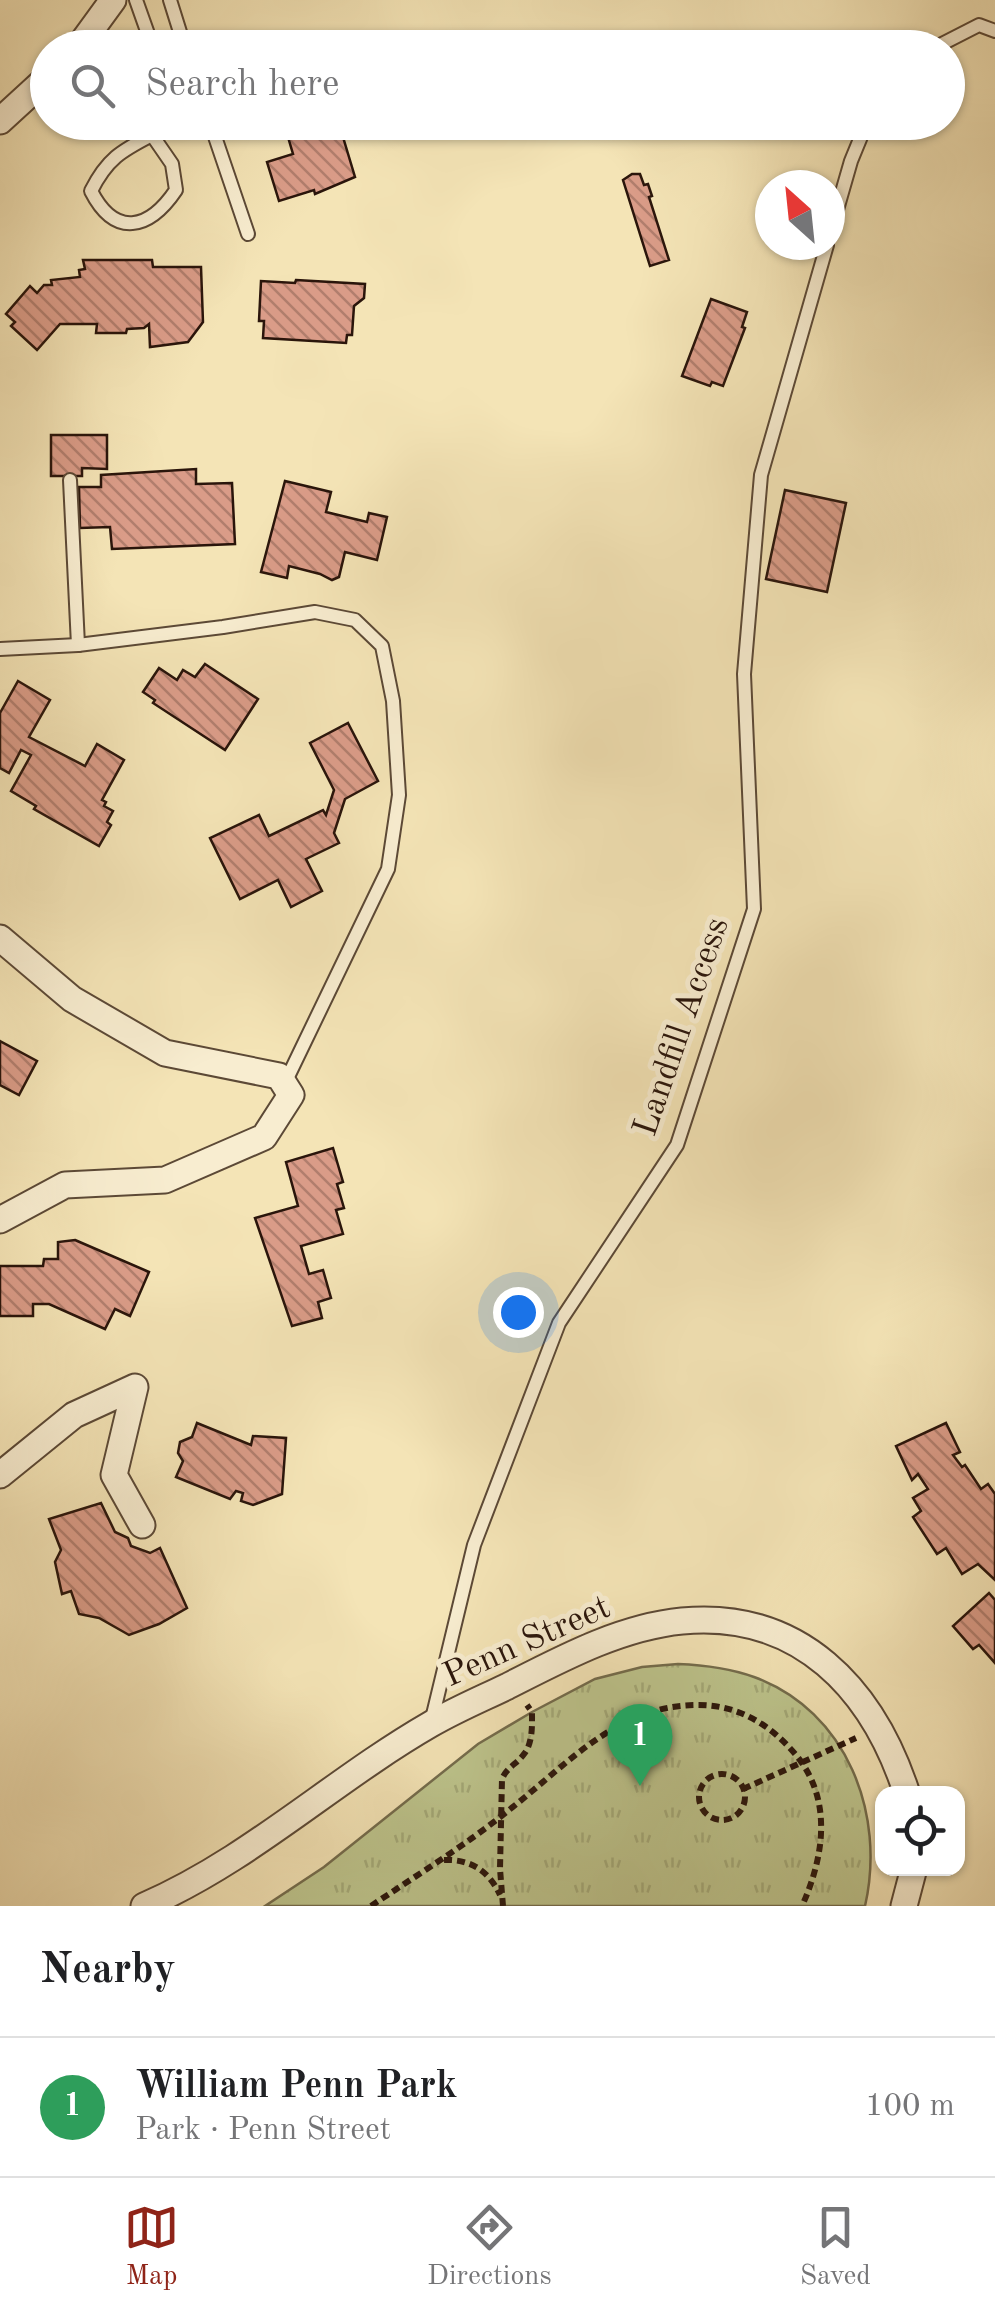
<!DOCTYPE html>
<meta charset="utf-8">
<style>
:root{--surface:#fff;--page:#f6f6f6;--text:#202124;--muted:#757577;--line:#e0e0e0;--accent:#8f2418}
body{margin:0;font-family:"Old Standard TT",serif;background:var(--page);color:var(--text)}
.controls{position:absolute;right:30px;bottom:30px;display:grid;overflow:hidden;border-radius:20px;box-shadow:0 2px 8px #0004}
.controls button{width:90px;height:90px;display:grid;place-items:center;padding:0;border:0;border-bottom:2px solid var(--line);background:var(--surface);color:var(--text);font:50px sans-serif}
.compass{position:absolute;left:755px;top:170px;width:90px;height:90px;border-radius:50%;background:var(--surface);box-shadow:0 2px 8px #0004;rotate:333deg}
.you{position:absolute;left:518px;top:1312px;width:35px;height:35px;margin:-25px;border:8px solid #fff;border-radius:50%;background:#1a73e8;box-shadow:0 0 0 15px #1a73e833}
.badge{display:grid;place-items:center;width:65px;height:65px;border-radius:50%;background:var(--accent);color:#fff;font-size:32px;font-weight:700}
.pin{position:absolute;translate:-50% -82px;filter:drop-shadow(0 2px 5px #0008)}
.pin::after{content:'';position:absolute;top:52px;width:35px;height:30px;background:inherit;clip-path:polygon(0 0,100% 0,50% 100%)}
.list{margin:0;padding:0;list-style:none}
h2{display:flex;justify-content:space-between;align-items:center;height:130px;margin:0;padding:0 40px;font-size:42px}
h2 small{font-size:32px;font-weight:400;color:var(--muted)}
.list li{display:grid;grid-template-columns:65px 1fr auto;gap:30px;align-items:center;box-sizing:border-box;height:140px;padding:0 40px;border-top:2px solid var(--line)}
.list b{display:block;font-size:38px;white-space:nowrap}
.list p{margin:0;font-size:32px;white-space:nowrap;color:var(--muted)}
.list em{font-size:32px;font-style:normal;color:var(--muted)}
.icon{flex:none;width:55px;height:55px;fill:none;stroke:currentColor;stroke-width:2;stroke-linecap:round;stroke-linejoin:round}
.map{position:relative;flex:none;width:995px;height:1906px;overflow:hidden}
.search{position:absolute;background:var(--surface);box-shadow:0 2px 8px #0004;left:30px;right:30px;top:30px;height:110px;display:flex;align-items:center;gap:25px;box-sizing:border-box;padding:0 35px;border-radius:55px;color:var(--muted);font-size:38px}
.sheet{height:270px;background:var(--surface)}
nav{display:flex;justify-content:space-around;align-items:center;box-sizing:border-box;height:140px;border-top:2px solid var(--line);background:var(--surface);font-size:28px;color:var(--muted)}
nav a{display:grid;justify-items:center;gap:5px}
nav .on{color:var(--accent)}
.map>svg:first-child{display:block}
</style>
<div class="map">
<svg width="995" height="1906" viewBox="0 0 995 1906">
<defs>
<pattern id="park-tufts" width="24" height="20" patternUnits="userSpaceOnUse" patternTransform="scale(2.5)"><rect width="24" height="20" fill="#bdc48c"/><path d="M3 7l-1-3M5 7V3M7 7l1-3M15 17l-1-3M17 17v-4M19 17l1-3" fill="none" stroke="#a3a877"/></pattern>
<pattern id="building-back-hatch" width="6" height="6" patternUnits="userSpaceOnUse" patternTransform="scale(2.5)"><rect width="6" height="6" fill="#da9c88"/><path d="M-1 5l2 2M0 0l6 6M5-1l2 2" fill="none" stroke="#b17e6d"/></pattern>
</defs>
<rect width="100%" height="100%" fill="#f4e4b6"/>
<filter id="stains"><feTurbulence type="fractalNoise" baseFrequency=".002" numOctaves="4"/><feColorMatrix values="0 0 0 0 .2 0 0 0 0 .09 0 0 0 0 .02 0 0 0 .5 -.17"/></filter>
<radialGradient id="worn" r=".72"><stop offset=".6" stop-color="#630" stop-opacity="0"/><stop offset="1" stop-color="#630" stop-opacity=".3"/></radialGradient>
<path fill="url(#park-tufts)" stroke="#746c4c" stroke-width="2.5" d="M678 1664C704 1665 729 1668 754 1677 847 1711 886 1814 865 1906H265L324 1867 478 1744 532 1712 595 1679 642 1667Z"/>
<g fill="url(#building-back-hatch)" stroke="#2a150b" stroke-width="2.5">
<path d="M290 122H345L349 135 343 137 355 177 315 194 314 190 279 201 267 162 293 154 288 137 294 136Z"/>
<path d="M632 174H640L644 185 648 184 652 196 649 197 669 260 650 266 623 180Z"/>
<path d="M83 260H152L153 267H201L203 322 188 342 150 347 149 324 144 328 127 329 126 333H96L97 324H60L37 350 11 326 15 322 6 314 30 286 37 293 44 285H52L51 280 80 277 79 270 85 269Z"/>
<path d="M296 280 365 284 364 298 354 306 352 335H347L346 343 263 338 264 321H259L261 281 295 283Z"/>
<path d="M711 299 747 312 742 327 745 328 723 386 712 382 710 386 682 376Z"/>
<path d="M51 435H107V469L82 468V476H51Z"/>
<path d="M196 469V484L232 483 235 544 112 549 110 527 80 528 79 487H101V475Z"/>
<path d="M285 481 331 492 326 512 367 522 369 513 387 517 377 560 345 552 339 577 332 580 320 574 289 566 287 578 261 572Z"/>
<path d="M785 490 846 503 827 592 766 579Z"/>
<path d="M205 664 258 699 225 750 153 703 155 700 143 692 159 668 177 680 183 670 195 677Z"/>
<path d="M18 681 50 700 29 737 85 766 97 744 124 760 102 800 106 802 104 806 113 811 107 822 111 825 99 846 34 809 36 806 11 791 31 755 21 750 9 773 0 768V713Z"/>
<path d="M348 723 378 781 345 799 334 833 339 843 306 859 322 891 291 907 278 880 240 899 210 838 259 815 269 836 323 810 326 815 334 790 310 743Z"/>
<path d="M0 1041 37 1061 19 1095 0 1085Z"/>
<path d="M333 1148 343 1182 337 1184 344 1208 336 1210 343 1234 301 1246 309 1274 323 1270 331 1298 318 1302 322 1318 292 1326 255 1218 298 1206 286 1162Z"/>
<path d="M75 1240 149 1272 130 1316 115 1309 105 1329 49 1304H33V1316H0V1266H43L44 1259H58V1242Z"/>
<path d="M197 1423 251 1445 253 1436 286 1438 282 1494 253 1505 241 1501 243 1493 236 1491 230 1499 176 1477 183 1461 178 1453 180 1442 192 1437Z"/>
<path d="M946 1423 960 1452 953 1455 962 1467 965 1465 981 1489 988 1484 995 1494V1580L978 1564 962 1574 946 1548 937 1554 913 1517 921 1511 913 1498 928 1489 918 1474 912 1480 896 1446Z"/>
<path d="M101 1503 115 1532 128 1538 131 1546 150 1553 160 1548 187 1608 159 1624 129 1635 99 1618 79 1614 71 1591 62 1594 55 1562 61 1550 49 1519Z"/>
<path d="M989 1593 995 1600V1663L979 1645 973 1649 953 1626Z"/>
</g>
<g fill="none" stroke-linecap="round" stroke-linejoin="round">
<defs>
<g id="lane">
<path d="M136 0 153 48"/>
<path d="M170 0 185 48"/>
<path d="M934 48 979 25 995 31"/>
<path d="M210 122 248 234"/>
<path d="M152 135C121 151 107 159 91 191 115 238 149 230 176 190L172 164 152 135 153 122"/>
<path d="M830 234 851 161 867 122"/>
<path d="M70 480 78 645"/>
<path d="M0 649 78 645 223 627 315 612 355 620 382 646 393 701 399 795 388 869 284 1085"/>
<path d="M431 1723 474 1545 559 1323 677 1145 754 909 744 674 761 475 827 245"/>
</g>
<g id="street">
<path d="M78 48 113 0"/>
<path d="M0 121 48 77"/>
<path d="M0 938 72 999 165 1053 279 1076 291 1095 264 1137 165 1180 65 1185 0 1220"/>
<path d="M0 1475 74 1415 135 1387 114 1475 142 1525"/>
<path d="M144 1906C250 1860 332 1781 431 1724 455 1710 481 1699 506 1687 561 1659 620 1627 682 1621 800 1610 873 1689 907 1794"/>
<path d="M904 1906 914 1868"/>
</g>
</defs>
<use href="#lane" stroke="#5c4936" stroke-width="16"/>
<use href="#street" stroke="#5c4936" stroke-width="29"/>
<g stroke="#2a150b" stroke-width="6" stroke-dasharray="8 5" stroke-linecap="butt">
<circle cx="722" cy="1797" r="23"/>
<path d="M743 1789 856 1738"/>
<path d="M444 1860C471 1859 489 1871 500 1895"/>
<path d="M371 1906C417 1875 466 1845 509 1810 568 1764 617 1705 698 1705 738 1705 770 1724 796 1755 833 1800 824 1857 802 1906"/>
<path d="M503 1906 500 1869 502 1779C507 1767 517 1764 524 1754 533 1743 532 1725 532 1712L527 1705"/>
</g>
<use href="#lane" stroke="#f8edd0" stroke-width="12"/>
<use href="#street" stroke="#f8edd0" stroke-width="25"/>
</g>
<g text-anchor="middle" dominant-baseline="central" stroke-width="10" stroke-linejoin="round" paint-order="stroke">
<g font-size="35" fill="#2a150b" stroke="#f8edd0">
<text transform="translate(682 1027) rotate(-71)">Landfill Access</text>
<text transform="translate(527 1642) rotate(-24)">Penn Street</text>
</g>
</g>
<rect width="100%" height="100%" filter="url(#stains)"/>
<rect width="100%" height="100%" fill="url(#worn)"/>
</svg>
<div class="controls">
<button><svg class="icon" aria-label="locate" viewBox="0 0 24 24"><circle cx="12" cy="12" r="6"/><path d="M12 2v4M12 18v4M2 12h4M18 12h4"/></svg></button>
</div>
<svg class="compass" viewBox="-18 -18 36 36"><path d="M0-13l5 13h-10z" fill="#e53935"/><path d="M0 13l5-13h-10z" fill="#757577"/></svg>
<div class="you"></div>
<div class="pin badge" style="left:640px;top:1786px;background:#2e9e5b">1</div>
<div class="search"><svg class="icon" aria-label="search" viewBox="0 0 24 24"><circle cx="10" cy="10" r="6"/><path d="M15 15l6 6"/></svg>Search here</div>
</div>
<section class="sheet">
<h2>Nearby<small></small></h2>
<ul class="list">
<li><span class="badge" style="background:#2e9e5b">1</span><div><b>William Penn Park</b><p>Park · Penn Street</p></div><em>100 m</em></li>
</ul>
</section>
<nav>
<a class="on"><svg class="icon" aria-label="map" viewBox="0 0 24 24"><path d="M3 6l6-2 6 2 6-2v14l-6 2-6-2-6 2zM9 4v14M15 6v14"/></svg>Map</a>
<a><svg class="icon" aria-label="directions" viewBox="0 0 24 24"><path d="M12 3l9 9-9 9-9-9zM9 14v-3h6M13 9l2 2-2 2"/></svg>Directions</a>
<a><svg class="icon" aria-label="saved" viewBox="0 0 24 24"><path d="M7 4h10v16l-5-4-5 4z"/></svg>Saved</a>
</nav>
